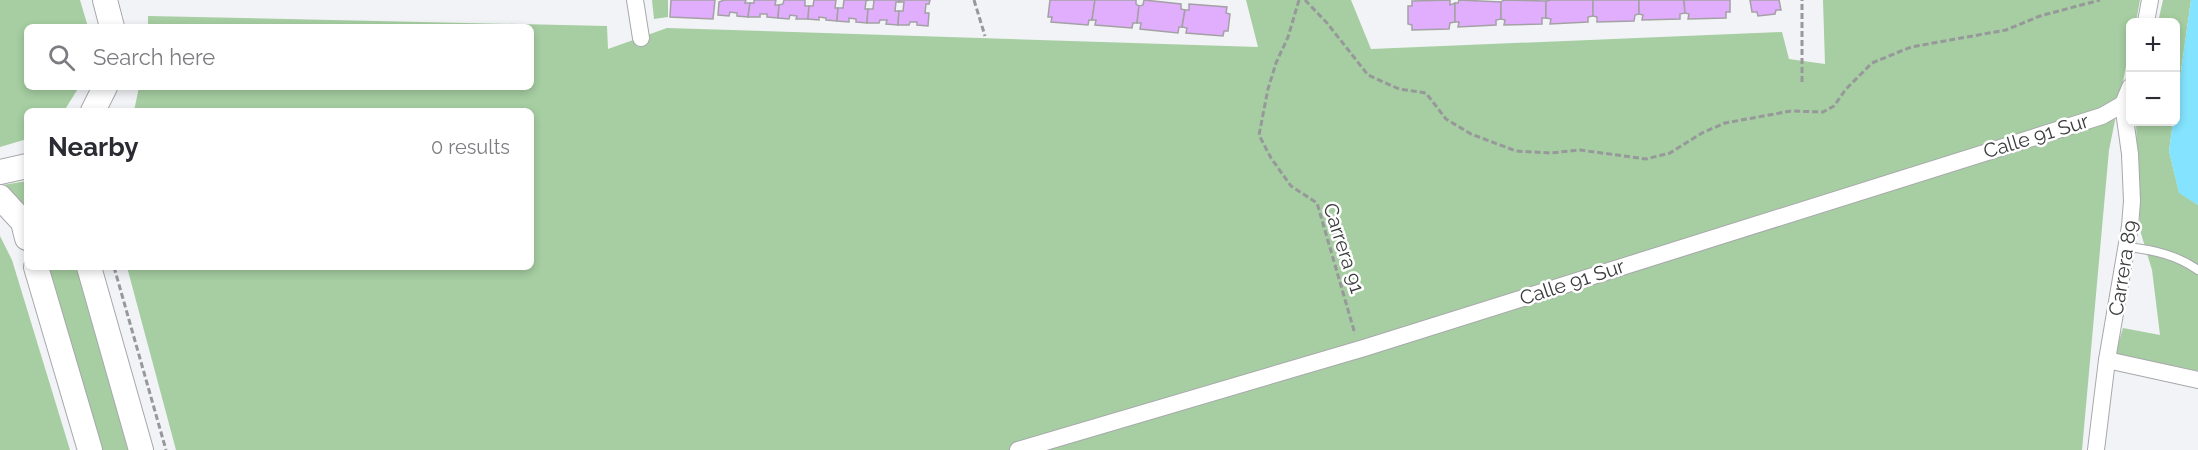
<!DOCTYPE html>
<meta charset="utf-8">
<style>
:root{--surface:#fff;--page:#f2f2f3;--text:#2b2b33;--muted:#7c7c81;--line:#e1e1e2}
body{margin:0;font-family:Raleway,sans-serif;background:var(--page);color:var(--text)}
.controls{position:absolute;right:18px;top:18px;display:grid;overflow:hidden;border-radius:9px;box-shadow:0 3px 9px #0003}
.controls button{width:54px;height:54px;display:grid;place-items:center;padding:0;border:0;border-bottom:2px solid var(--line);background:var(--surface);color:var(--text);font:30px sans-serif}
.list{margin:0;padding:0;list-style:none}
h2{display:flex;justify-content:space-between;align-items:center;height:78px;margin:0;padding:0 24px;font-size:26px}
h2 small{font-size:20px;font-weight:400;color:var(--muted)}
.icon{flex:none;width:33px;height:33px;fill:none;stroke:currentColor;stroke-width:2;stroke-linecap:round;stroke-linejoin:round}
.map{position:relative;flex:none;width:2198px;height:450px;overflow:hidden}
.search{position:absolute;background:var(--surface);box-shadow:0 3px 9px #0003;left:24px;top:24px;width:510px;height:66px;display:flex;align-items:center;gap:15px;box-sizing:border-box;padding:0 21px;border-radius:9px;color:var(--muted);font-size:22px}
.panel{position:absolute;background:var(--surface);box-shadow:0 3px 9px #0003;left:24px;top:108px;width:510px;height:162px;border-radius:9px}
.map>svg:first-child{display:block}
</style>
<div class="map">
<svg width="2198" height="450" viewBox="0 0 2198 450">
<rect width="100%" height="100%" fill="#f2f3f6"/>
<g fill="#a6cea2">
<path d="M0 0H80L88 27H27V87H79L64 111H27V139L0 147Z"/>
<path d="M652 0H668V17L654 19Z"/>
<path d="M1246 0H1351L1371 49 1782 32 1789 59 1825 64 1823 0H2140L2136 22H2130V47L2109 150 2082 450H176L127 267H531V111H134L139 87H531V27H148V16L607 26 608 49 667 28 1258 47Z"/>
<path d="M2163 0H2191L2176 107V22H2158Z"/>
<path d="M2136 122H2173L2169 151 2179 192 2198 205V371L2115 354 2123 328 2160 335 2152 270 2140 230Z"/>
<path d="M27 181V212L13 194 3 185Z"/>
<path d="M0 236 12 260 70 450H0Z"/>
<path d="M43 267H81L133 450H97Z"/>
</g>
<path fill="#84e3fe" d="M2191 0H2198V205L2179 193 2169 151 2173 122H2176V107Z"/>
<g fill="#e1adfd" stroke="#a3a1a4" stroke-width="1.5">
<path d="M671 0H715L713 19 670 17Z"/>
<path d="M724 0H746L745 3H750L748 17 737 16V13L730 12 729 16 718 15 719 2Z"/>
<path d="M754 0H776L775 5H779L778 18 767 17V14H760V17H748L750 3H754Z"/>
<path d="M784 0H805V6H809L808 19H796L797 16 790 15 789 19 778 18 779 5 783 4Z"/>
<path d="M814 0H836L835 8H838L837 21 826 20V18L819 17V20L808 19 809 6H813Z"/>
<path d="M844 0H869L866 1 865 9H868L867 23 856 22V19L849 18V22L837 21 838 8H843Z"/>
<path d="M869 0H900L899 2H896L895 11H899L898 25 886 24 887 20H880L879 23H867L868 9H873L874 0Z"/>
<path d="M900 0H930L929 4H926L925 13H929L928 26 917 25V22H910L909 25H898L899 11H903L904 2H899Z"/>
<path d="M1050 0H1095L1092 20H1089L1088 25 1051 22 1052 17H1048Z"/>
<path d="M1095 0H1136V4L1139 6 1137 23H1133L1132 28 1095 25 1096 20H1092Z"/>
<path d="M1144 0 1181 4V9L1185 10 1182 27H1179L1178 33 1140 29 1141 23H1137L1139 6 1143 5Z"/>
<path d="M1450 0V5L1455 3V22L1450 23 1449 29 1412 30V25L1408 24V6H1412V1Z"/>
<path d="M1459 0 1501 2V19L1496 20V25L1458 27 1459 22H1455V3H1458Z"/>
<path d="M1504 0 1546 1V18H1542V24L1504 25 1505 20 1501 19V2Z"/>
<path d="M1551 0H1593V16L1588 17V22L1550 24 1551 19 1546 18V1Z"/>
<path d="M1593 0H1639V14L1635 15 1634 21 1597 22V17L1593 16Z"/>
<path d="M1639 0H1684L1685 13 1680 14V19L1642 20 1643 15 1639 14Z"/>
<path d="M1684 0H1730V12H1726V18L1688 19 1689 14 1685 13Z"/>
<path d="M1750 0H1779L1781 10H1776L1775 14 1758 16 1757 12H1752Z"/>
<path d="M1189 4 1227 7 1226 13 1230 14 1228 31H1224L1223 36 1186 33 1187 28 1182 27 1185 10H1189Z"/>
</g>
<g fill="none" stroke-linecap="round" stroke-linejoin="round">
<defs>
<path id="service" d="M2128 247C2153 250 2177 255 2198 270"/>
<g id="minor">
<path d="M635 0 641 38"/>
<path d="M2146 22 2150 0"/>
<path d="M2107 360 2198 380"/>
<path d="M1018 450 1364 348 2102 116 2123 104"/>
<path d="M2096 450 2107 360 2130 226 2132 201 2130 154 2123 104 2130 87"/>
</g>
<g id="secondary">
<path d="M105 0 112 27"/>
<path d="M93 111 105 87"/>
<path d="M0 172 27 166"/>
<path d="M0 197 23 222 27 238"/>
<path d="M36 267 90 450"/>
<path d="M89 267 141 450"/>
</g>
</defs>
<use href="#service" stroke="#a7a8ab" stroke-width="10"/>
<use href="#minor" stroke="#a7a8ab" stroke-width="18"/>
<use href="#secondary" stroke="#a7a8ab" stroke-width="26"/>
<g stroke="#97989a" stroke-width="3" stroke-dasharray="6 3" stroke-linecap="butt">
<path d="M974 0 985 36"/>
<path d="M1299 0 1288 37 1276 63 1268 89 1259 135 1271 158 1291 186 1317 203 1355 334"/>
<path d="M1305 0 1327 23 1368 75 1399 89 1426 93 1446 119 1471 134 1516 151 1550 153 1580 150 1646 159 1670 153 1702 133 1725 123 1791 111 1823 112 1834 106 1846 89 1872 63 1911 47 2006 30 2040 16 2100 0"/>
<path d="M1802 82V0"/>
<path d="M114 267 166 450"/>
</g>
<use href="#service" stroke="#fff" stroke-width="8"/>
<use href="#minor" stroke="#fff" stroke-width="16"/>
<use href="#secondary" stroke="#fff" stroke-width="24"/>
</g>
<g text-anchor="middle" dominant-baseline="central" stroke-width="5" stroke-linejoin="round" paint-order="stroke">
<g font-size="20" fill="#3a3b3c" stroke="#fff">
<text transform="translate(2036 136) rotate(-17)">Calle 91 Sur</text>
<text transform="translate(1344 248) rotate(72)">Carrera 91</text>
<text transform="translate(2123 268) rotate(-81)">Carrera 89</text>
<text transform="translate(1572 282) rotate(-18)">Calle 91 Sur</text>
</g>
</g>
</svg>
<div class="controls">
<button>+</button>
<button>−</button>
</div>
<div class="search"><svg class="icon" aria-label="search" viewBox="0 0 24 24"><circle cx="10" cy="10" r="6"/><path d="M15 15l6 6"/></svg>Search here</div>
<section class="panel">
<h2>Nearby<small>0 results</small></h2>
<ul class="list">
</ul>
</section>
</div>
